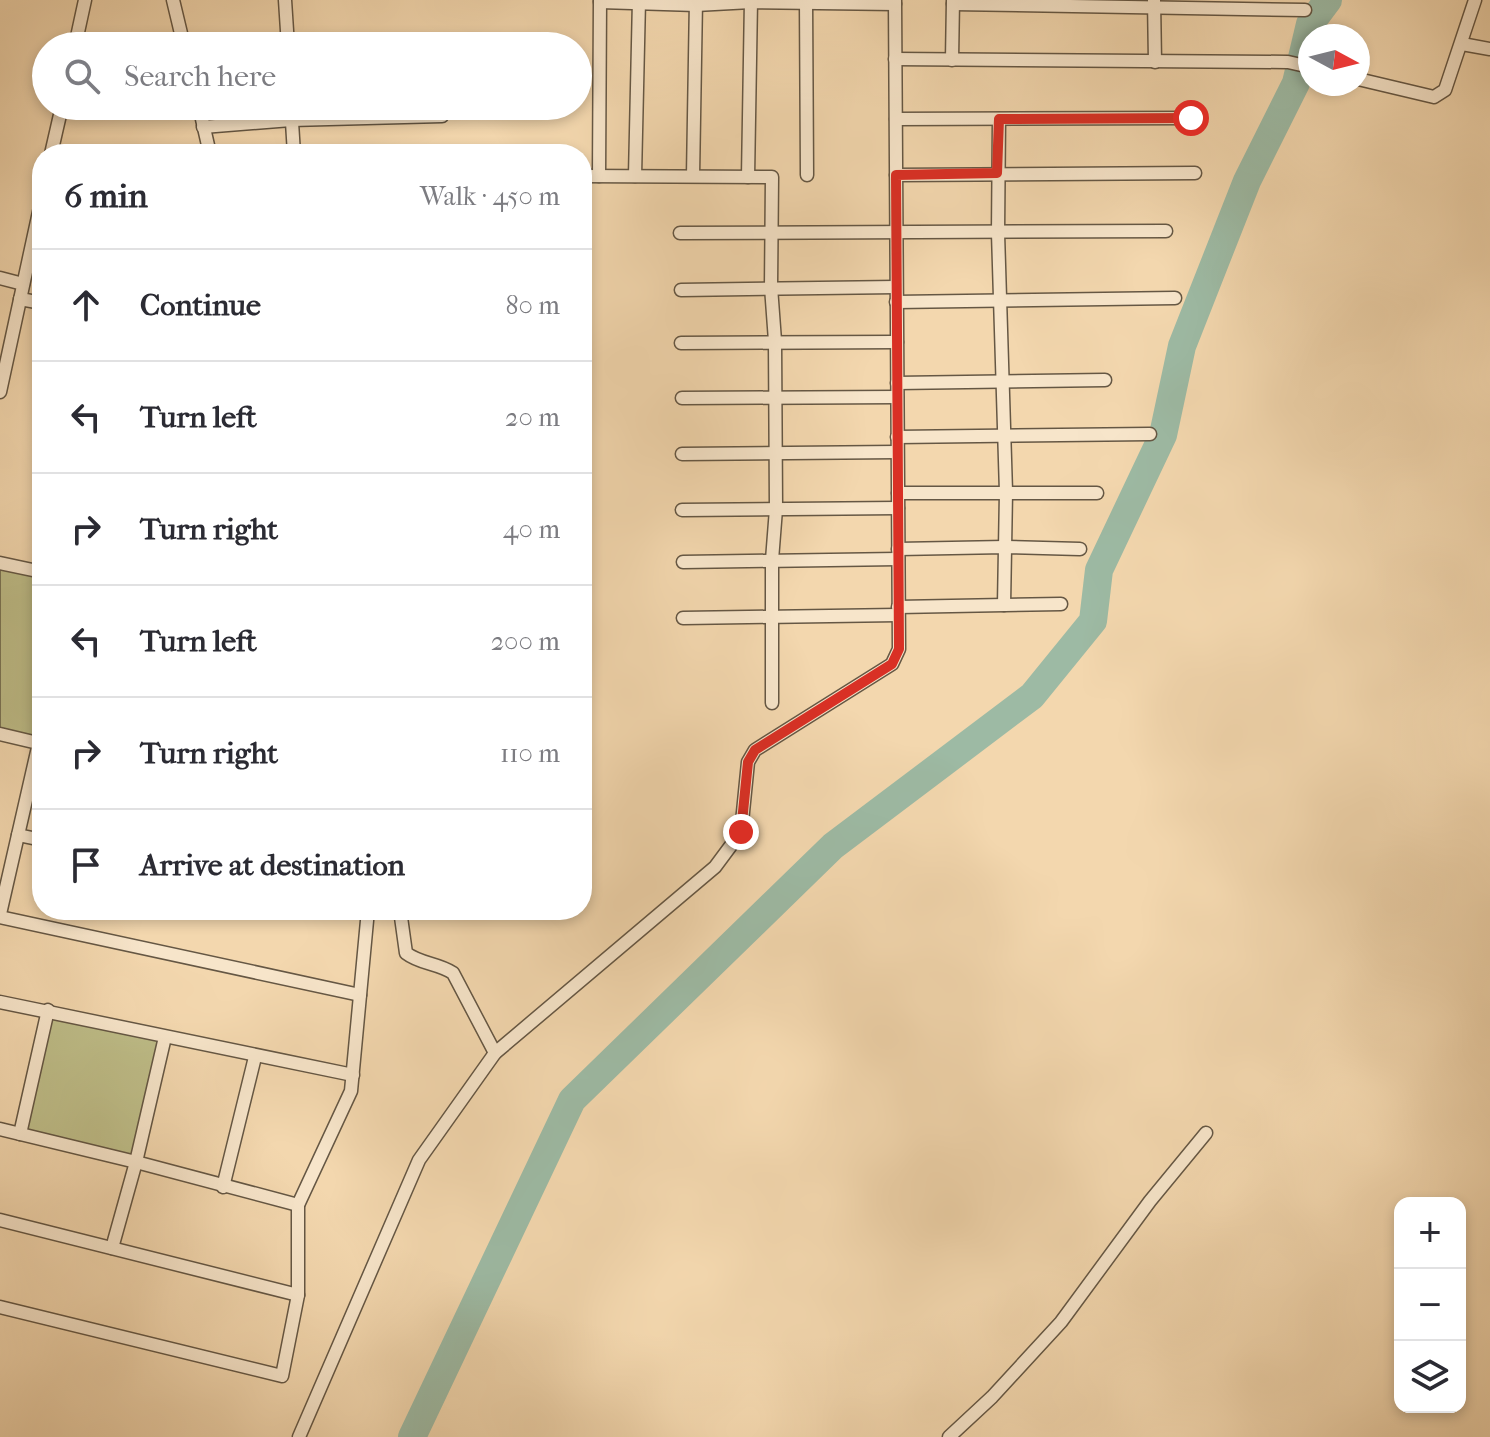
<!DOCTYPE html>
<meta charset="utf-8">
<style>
:root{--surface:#fff;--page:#f7f7f7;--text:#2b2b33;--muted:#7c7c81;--line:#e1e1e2}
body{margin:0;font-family:"IM FELL French Canon",serif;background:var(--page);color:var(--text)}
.controls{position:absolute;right:24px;bottom:24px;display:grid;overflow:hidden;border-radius:16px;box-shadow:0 4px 12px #0003}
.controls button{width:72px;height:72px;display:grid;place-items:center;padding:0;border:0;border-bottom:2px solid var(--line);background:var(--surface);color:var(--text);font:40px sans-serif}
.compass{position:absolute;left:1298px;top:24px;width:72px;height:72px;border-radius:50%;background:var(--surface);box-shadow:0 4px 12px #0003;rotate:97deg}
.stop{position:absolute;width:24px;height:24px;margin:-18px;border:6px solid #d93025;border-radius:50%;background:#fff}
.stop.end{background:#d93025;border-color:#fff;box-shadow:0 2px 8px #0008}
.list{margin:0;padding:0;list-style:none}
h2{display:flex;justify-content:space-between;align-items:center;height:104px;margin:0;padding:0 32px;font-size:34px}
h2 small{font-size:26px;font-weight:400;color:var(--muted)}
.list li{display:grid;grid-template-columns:52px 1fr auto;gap:24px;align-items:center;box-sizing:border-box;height:112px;padding:0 32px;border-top:2px solid var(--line)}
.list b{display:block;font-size:30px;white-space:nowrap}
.list em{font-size:26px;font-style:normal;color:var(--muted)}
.icon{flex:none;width:44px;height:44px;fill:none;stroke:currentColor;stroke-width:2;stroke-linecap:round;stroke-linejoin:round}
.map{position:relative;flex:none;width:1490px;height:1437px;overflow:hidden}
.search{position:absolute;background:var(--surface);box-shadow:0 4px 12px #0003;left:32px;top:32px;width:560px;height:88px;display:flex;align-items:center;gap:20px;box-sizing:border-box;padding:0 28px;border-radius:44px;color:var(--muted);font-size:30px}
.panel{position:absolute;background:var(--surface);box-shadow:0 4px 12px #0003;left:32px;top:144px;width:560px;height:776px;border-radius:32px}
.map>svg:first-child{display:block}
</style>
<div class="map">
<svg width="1490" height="1437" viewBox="0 0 1490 1437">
<rect width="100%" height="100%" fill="#f3d7ae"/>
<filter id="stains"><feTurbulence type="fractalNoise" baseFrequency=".0025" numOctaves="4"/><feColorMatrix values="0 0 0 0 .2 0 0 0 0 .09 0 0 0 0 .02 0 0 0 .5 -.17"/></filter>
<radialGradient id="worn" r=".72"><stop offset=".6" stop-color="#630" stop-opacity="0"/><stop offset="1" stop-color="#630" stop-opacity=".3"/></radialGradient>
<g fill="#bebd88" stroke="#7a7454" stroke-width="2">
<path d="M0 563 42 572V742L0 732Z"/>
<path d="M48 1010 165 1037 136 1162 20 1134Z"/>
</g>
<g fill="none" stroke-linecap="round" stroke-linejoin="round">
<path stroke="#9dbaa4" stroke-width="28" d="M412 1437 572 1100 833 846 1032 696 1093 621 1099 570 1163 435 1182 346 1247 181 1296 83 1310 24 1328 0"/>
<defs>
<g id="minor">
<path d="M173 0 184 46"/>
<path d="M285 0 288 46"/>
<path d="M806 0 807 175"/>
<path d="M1154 0 1155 62"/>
<path d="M600 2 696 5 751 2 895 4"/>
<path d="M953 4 1305 10"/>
<path d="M1462 44 1490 49"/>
<path d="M75 46 85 0"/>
<path d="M335 46 438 41"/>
<path d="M895 59 1288 62 1310 67"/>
<path d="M952 60 953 0"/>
<path d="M1358 79 1434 97 1445 90 1475 0"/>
<path d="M199 106 210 154"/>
<path d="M291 106 294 154"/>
<path d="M896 119 1191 118"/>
<path d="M999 119 998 233 1006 492 1004 605"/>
<path d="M203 127 291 120 442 116"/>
<path d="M51 154 62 106"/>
<path d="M896 175 1195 173"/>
<path d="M582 176 772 177 771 287 775 341 776 509 772 560V703"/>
<path d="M599 176 600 0"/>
<path d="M635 176 639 0"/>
<path d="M693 176 696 0"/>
<path d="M748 177 751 0"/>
<path d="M680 233 1166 231"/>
<path d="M0 278 23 284"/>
<path d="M681 290 896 287"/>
<path d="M20 299 42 303"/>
<path d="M896 302 1175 298"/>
<path d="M681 343 897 342"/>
<path d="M897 383 1105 380"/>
<path d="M0 392 42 198"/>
<path d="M682 398 897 397"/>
<path d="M897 437 1150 434"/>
<path d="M682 454 897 452"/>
<path d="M898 493H1097"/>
<path d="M682 510 898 508"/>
<path d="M898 549 1005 547 1080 549"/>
<path d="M683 562 898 559"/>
<path d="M0 563 42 572"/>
<path d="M898 607 1061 604"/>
<path d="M683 618 898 615"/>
<path d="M0 734 42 744"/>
<path d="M18 835 42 840"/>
<path d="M400 910 406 953C420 964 438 963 453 973L495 1053"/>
<path d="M0 914 39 743"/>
<path d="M0 917 360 995"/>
<path d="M0 1002 353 1075"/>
<path d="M0 1129 136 1162 298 1205"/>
<path d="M20 1134 48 1010"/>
<path d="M223 1187 255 1057"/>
<path d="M0 1220 298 1295"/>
<path d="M112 1248 136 1162 165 1037"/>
<path d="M0 1307 282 1376 298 1295V1205L351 1091 368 910"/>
<path d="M299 1437 419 1160 495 1053 715 867 741 832 748 762 755 750 892 664 899 649 895 0"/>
<path d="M949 1437 992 1397 1061 1322 1150 1201 1206 1133"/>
</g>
</defs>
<use href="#minor" stroke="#655744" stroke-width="15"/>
<use href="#minor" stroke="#f7e5ca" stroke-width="12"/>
</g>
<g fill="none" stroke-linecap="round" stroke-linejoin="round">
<path stroke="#d93025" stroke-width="10" d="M741 832 748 762 755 750 892 664 899 649 896 175 997 173 999 119 1191 118"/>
</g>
<rect width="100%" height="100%" filter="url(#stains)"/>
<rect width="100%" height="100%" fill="url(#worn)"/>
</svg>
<div class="controls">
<button>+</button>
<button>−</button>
<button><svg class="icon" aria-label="layers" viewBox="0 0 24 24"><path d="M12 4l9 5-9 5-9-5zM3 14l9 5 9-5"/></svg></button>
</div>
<svg class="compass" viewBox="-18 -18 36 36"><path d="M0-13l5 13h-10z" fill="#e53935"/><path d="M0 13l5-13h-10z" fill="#7c7c81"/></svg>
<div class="stop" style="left:1191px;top:118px"></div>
<div class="stop end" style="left:741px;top:832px"></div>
<div class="search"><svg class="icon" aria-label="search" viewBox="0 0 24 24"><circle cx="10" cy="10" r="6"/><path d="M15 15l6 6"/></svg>Search here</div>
<section class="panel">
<h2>6 min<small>Walk · 450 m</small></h2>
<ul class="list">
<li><svg class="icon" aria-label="ahead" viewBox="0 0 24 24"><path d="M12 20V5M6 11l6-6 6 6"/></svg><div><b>Continue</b></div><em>80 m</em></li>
<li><svg class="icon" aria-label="left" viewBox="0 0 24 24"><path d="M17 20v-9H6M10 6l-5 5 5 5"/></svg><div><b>Turn left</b></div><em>20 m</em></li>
<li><svg class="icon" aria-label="right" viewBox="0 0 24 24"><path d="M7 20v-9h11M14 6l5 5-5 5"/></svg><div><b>Turn right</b></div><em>40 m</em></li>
<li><svg class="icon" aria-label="left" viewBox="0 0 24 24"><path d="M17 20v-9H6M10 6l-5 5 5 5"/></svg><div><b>Turn left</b></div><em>200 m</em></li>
<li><svg class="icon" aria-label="right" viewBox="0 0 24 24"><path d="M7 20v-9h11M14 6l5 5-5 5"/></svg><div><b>Turn right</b></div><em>110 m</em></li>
<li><svg class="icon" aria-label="arrive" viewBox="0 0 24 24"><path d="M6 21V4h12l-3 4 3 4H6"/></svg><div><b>Arrive at destination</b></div></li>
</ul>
</section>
</div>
